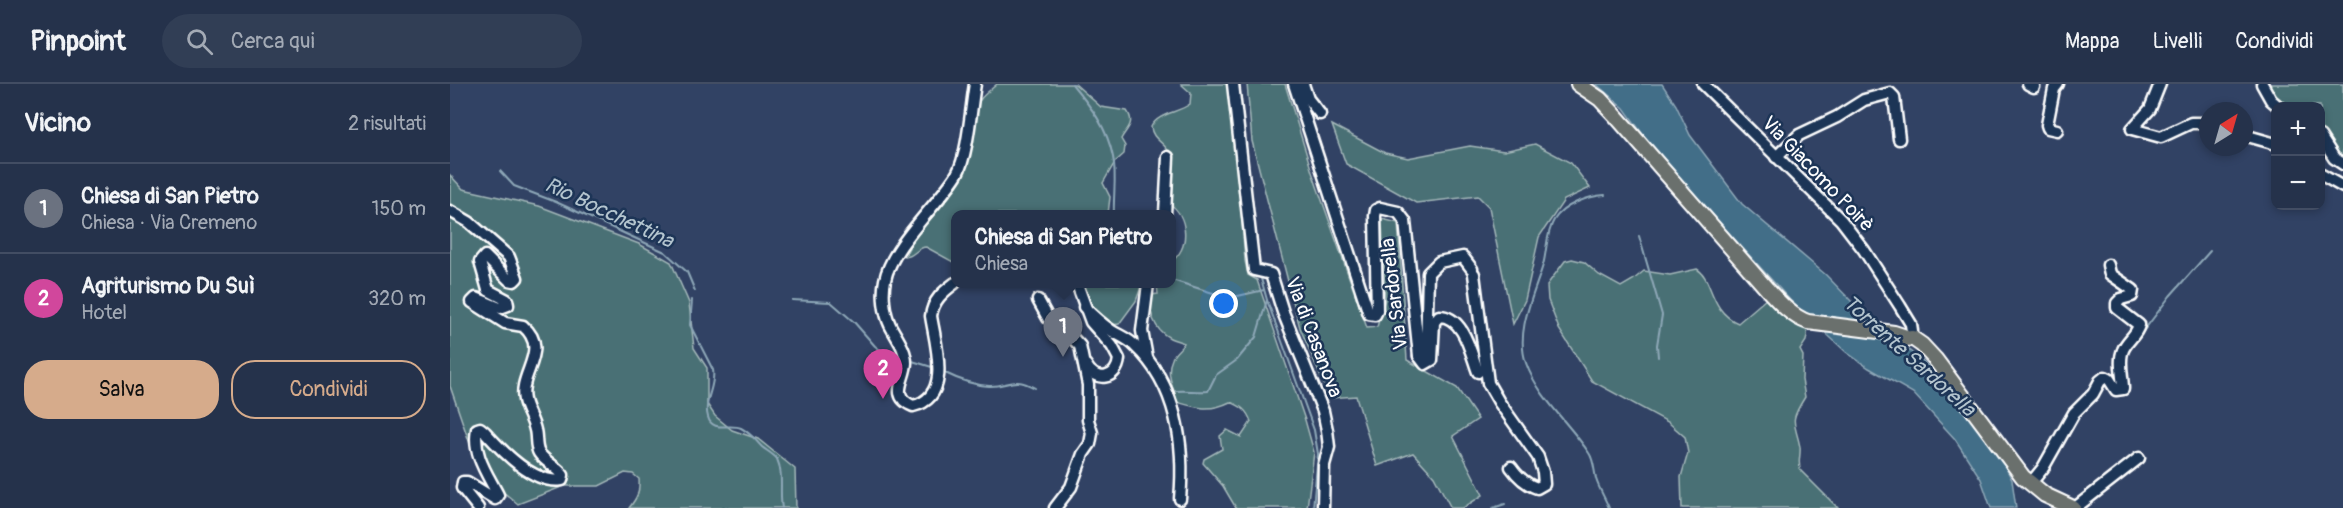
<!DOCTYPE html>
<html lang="it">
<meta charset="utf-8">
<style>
:root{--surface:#25324b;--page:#313e55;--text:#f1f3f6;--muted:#a3aab5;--line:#424d63;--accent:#d6ab8b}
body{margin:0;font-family:Pangolin,sans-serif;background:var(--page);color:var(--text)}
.controls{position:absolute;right:18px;top:18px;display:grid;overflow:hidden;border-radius:12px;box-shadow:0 3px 9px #0003}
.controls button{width:54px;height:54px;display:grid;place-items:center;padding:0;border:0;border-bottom:2px solid var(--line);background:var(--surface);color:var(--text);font:30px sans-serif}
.compass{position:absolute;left:1749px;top:18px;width:54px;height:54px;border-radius:50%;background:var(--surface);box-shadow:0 3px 9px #0003;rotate:37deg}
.you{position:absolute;left:774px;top:220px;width:21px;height:21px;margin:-15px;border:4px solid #fff;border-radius:50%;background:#1a73e8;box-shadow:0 0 0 9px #1a73e833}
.badge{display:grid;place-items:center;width:39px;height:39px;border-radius:50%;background:var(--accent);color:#fff;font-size:20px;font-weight:700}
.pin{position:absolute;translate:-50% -50px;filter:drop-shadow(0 2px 3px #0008)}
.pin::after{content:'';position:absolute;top:32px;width:21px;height:18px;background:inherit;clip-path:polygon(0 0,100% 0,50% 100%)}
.popup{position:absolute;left:501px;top:126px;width:225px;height:78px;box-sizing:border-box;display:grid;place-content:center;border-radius:12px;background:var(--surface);filter:drop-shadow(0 2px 4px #0005);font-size:20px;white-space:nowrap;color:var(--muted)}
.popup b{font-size:22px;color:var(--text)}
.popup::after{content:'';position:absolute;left:50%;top:100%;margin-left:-12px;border:12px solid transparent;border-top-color:var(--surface)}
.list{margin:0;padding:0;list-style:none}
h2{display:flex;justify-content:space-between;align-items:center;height:78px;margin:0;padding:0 24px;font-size:26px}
h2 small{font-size:20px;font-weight:400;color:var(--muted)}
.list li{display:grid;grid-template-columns:39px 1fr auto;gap:18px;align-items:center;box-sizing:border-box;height:90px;padding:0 24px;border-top:2px solid var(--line)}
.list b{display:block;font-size:22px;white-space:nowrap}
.list p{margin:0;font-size:20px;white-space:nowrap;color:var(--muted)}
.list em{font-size:20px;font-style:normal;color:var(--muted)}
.actions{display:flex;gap:12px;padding:18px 24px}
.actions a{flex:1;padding:14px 0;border:2px solid var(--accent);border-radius:24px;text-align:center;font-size:21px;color:var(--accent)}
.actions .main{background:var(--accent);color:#111}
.icon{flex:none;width:33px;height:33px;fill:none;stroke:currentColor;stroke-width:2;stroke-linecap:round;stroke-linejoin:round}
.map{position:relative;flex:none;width:1893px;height:424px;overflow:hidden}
header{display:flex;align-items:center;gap:36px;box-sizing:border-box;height:84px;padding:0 30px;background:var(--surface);border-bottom:2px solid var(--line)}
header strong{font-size:28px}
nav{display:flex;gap:33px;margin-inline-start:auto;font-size:21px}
.search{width:420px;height:54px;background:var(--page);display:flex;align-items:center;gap:15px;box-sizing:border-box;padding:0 21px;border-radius:33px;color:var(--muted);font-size:22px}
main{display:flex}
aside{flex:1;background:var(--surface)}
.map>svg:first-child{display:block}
</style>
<header>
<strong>Pinpoint</strong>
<div class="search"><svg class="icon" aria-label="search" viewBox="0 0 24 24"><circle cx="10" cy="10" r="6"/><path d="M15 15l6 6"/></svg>Cerca qui</div>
<nav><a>Mappa</a><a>Livelli</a><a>Condividi</a></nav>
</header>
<main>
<aside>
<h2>Vicino<small>2 risultati</small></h2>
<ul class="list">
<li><span class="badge" style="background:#6b7280">1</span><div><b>Chiesa di San Pietro</b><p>Chiesa · Via Cremeno</p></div><em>150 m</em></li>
<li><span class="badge" style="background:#d1479c">2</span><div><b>Agriturismo Du Suì</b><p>Hotel</p></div><em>320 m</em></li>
</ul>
<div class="actions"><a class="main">Salva</a><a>Condividi</a></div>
</aside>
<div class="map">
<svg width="1893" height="424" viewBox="0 0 1893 424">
<rect width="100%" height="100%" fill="#314264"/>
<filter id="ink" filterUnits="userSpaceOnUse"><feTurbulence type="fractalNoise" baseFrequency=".0167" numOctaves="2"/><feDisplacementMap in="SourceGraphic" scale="12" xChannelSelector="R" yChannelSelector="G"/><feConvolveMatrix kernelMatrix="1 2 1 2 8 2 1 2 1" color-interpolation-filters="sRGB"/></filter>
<g filter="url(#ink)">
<g fill="#4a7074" stroke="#a4b8ba" stroke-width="1.5">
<path d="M547 0H625L651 23 677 27C686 40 676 45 671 55L675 62 674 70 665 78 653 99 660 113 658 130H505V179L476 163C467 163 464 173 455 173 462 148 499 120 512 94 523 71 517 36 530 16 534 10 542 5 547 0Z"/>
<path d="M731 0H778L785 42 795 177 798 191 807 196 855 336 864 368 857 424H786L773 402 753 379 754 375 772 365 770 352 777 346 791 353 801 338C797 326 791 322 780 318 760 328 747 324 727 318 724 303 715 290 722 275 724 268 731 265 734 259 729 257 724 256 720 254 704 246 698 227 701 211L708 210 707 200H721V178C741 163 738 132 719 119 719 107 724 80 720 70 715 58 702 56 701 43 708 29 728 29 740 20L741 9Z"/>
<path d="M797 0H835L862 88 917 244 927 243 935 215 932 135 948 139 957 276 1007 304 1028 335 1003 352 1033 411 1013 424H1001L984 392 963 369 927 382 906 312 880 314 850 244 802 57Z"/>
<path d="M1816 0H1893V76L1871 50 1870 22H1827Z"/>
<path d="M882 41 935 69 958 74 1020 62 1054 67 1085 60 1121 79 1140 104 1114 116 1089 153 1075 216 1063 240 1039 123 1028 112 966 119 896 80Z"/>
<path d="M0 91 13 105 89 122 189 160 221 178 239 219 244 264 257 284V320L265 332 282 346 308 355 345 385 346 424H179C187 414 190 408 189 395L183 390 175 389 149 402H114L68 420 30 389 0 302Z"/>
<path d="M1122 175 1134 178 1149 191 1171 203 1183 196 1194 187 1220 191 1247 185C1263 194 1259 227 1288 239L1316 215 1322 216 1346 239 1358 245 1356 257 1350 266 1353 272 1352 296 1355 313C1338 340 1345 337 1350 363 1351 372 1347 379 1351 387L1388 424H1232L1231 393 1238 369 1235 353 1218 338 1142 297 1109 245 1098 216 1097 201 1115 177Z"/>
<path d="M631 200H692L686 217 669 240 661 241 643 228Z"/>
</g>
<path fill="#436e88" stroke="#8ea8b8" stroke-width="1.5" d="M1146 0H1212L1226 21 1240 51 1292 120 1376 191 1403 219 1432 241 1447 257 1474 278 1512 321 1553 378 1562 396 1566 424H1541L1531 395 1505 355 1463 309 1419 284 1396 268 1340 216 1207 70 1174 24Z"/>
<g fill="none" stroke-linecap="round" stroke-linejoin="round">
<g stroke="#8ea8b8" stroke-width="2">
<path d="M622 0C641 23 657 43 663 73 667 92 663 112 664 130"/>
<path d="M788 0 789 6"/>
<path d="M50 87 64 102 106 118 215 168 237 188 245 207"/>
<path d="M799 92 806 161"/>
<path d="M1155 111C1138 112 1113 121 1104 136 1096 149 1097 167 1093 181 1084 211 1065 247 1076 279 1088 313 1119 339 1139 369 1144 376 1144 386 1146 395 1149 405 1155 414 1159 424"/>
<path d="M1189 152 1212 231 1207 261 1208 273"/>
<path d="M810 191 817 216 864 346 868 370 863 424"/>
<path d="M725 197 779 214 814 206"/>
<path d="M242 216 240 241 263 286C266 302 253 317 258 333 262 349 281 339 291 344 302 350 304 355 312 363 317 367 323 370 327 375 334 390 329 408 332 424"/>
<path d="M342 216 381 218 404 238 425 262 446 278 451 277"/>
<path d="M1692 249 1720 212 1760 167"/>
<path d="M459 276 485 284"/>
<path d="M493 288C507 295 523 301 539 302 559 303 562 291 585 304"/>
<path d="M726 307C737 306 746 308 758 307L766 291 787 276 806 253 817 216"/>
<path d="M1043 424 1055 420"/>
</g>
<defs>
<g id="minor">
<path d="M783 0 804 186 821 190 833 228 873 327 877 346 879 363 874 381 873 424"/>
<path d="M844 0 919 230 925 231 927 227 925 132 926 126 930 124 948 128 955 137 969 272 976 270 978 189 989 178 1013 173 1022 185"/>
<path d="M853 0 858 15 870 30"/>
<path d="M1253 0 1391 136 1414 166 1450 222 1461 240 1462 247"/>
<path d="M1578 0 1584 3"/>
<path d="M1710 0 1700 25 1682 45 1711 53 1741 39H1758"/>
<path d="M1812 0 1821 16 1828 22"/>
<path d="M1607 46 1598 44 1597 41 1604 5 1608 0"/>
<path d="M1794 51 1826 60"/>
<path d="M1870 52 1884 74 1893 80"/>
<path d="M1326 73 1349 51 1387 33 1414 16 1440 9 1444 13 1449 55"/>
<path d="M1870 90 1893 103"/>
<path d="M0 127 19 138 59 173 67 194 64 197 59 196 35 172 30 178 38 206 57 216 58 221 50 224 26 214 22 218 55 239 73 242C101 266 68 289 74 316 76 326 83 336 85 346 87 353 85 363 89 369 95 378 106 382 113 391L112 396C84 401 52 367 35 348L30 344 27 345C22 370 38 391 48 411L45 415 17 398H13L12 404 28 424"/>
<path d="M715 130 718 73"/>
<path d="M1024 190 1038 299 1049 318 1088 373 1093 388 1094 400 1087 404C1075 400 1068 393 1061 383"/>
<path d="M505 199C493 208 483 216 481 232 485 259 503 313 463 322 439 312 455 296 456 279 456 265 446 253 440 241 434 228 432 210 435 196 442 161 488 121 507 90 518 71 521 23 525 0"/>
<path d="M627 200 641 238 662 262 669 275C667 296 645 299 636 281"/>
<path d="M588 216 598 234 614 245 630 262 638 301V336L642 349 640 360 633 370 621 403 605 424"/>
<path d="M634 223C643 232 652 240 662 247 670 252 679 255 685 262 727 301 735 361 730 415"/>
<path d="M969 272 975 280 982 276 984 238 989 232C1014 232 1021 270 1028 288"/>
<path d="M697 274 692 247 698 200"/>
<path d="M1580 400 1593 384 1624 329 1643 310 1650 297 1655 293 1659 295 1666 306 1673 305C1673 293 1668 277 1673 266 1677 256 1686 252 1689 241L1667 224V219L1671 215 1682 212 1683 206 1660 190 1658 181"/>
<path d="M1625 424 1689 374"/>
</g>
<path id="major" d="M1128 0 1150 15 1165 31 1317 205C1328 217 1342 233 1358 238L1444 249 1453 252 1456 255 1462 254 1472 261 1485 275 1573 393 1595 411 1623 424"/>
</defs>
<use href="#minor" stroke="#fff" stroke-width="15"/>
<use href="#major" stroke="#fff" stroke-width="18"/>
<use href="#minor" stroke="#1d3557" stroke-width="10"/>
<use href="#major" stroke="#6b706d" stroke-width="14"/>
</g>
</g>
<g text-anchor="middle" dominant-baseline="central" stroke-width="5" stroke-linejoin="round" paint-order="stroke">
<g font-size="20" fill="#fff" stroke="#1d3557">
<text transform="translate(1368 90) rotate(46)">Via Giacomo Poirè</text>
<text transform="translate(944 210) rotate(-97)">Via Sardorella</text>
<text transform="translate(864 253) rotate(69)">Via di Casanova</text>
</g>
<g font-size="21" font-style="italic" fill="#b4c5cf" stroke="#1d3557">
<text transform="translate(159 129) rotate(25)">Rio Bocchettina</text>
<text transform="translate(1459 272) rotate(42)">Torrente Sardorella</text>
</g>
</g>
</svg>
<div class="controls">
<button>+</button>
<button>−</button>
</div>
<svg class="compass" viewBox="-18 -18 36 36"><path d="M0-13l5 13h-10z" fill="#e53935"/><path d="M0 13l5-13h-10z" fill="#a3aab5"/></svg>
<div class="you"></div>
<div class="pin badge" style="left:613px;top:273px;background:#6b7280">1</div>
<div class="popup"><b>Chiesa di San Pietro</b>Chiesa</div>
<div class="pin badge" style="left:433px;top:315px;background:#d1479c">2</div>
</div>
</main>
